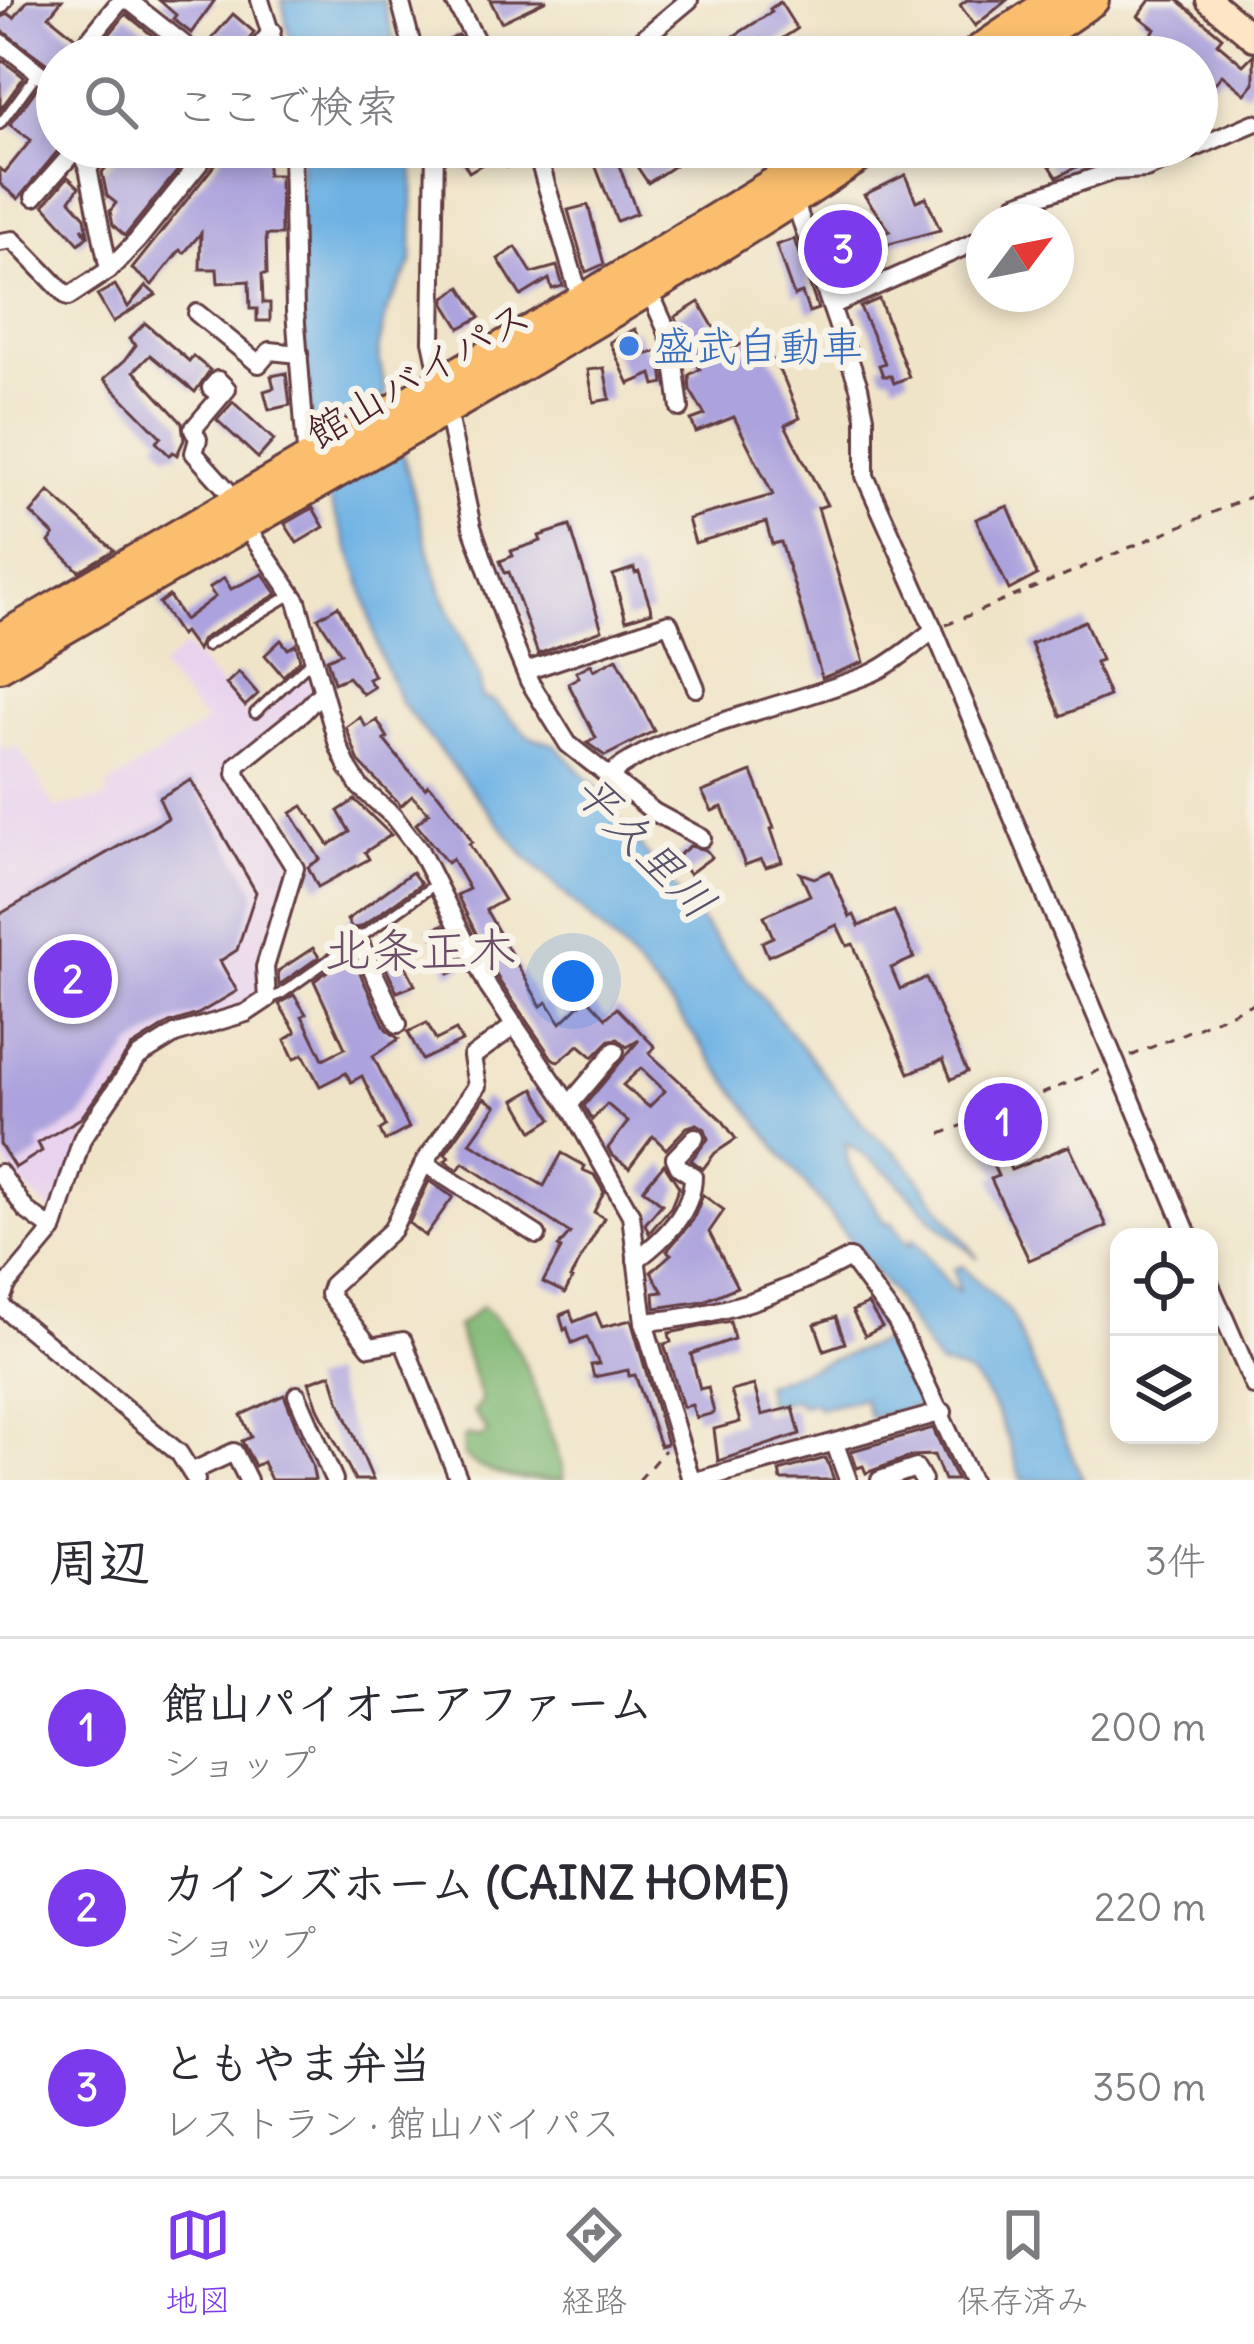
<!DOCTYPE html>
<html lang="ja">
<meta charset="utf-8">
<style>
:root{--surface:#fff;--page:#f7f7f7;--text:#2b2b33;--muted:#7c7c81;--line:#e1e1e2;--accent:#7c3aed}
body{margin:0;font-family:Delius,"Klee One",sans-serif;background:var(--page);color:var(--text)}
.controls{position:absolute;right:36px;bottom:36px;display:grid;overflow:hidden;border-radius:24px;box-shadow:0 6px 18px #0003}
.controls button{width:108px;height:108px;display:grid;place-items:center;padding:0;border:0;border-bottom:3px solid var(--line);background:var(--surface);color:var(--text);font:60px sans-serif}
.compass{position:absolute;left:966px;top:204px;width:108px;height:108px;border-radius:50%;background:var(--surface);box-shadow:0 6px 18px #0003;rotate:58deg}
.you{position:absolute;left:573px;top:981px;width:42px;height:42px;margin:-30px;border:9px solid #fff;border-radius:50%;background:#1a73e8;box-shadow:0 0 0 18px #1a73e833}
.badge{display:grid;place-items:center;width:78px;height:78px;border-radius:50%;background:var(--accent);color:#fff;font-size:39px;font-weight:700}
.pin{position:absolute;translate:-50% -50%;border:6px solid #fff;box-shadow:0 3px 12px #0006}
.list{margin:0;padding:0;list-style:none}
h2{display:flex;justify-content:space-between;align-items:center;height:156px;margin:0;padding:0 48px;font-size:51px}
h2 small{font-size:39px;font-weight:400;color:var(--muted)}
.list li{display:grid;grid-template-columns:78px 1fr auto;gap:36px;align-items:center;box-sizing:border-box;height:180px;padding:0 48px;border-top:3px solid var(--line)}
.list b{display:block;font-size:45px;white-space:nowrap}
.list p{margin:0;font-size:39px;white-space:nowrap;color:var(--muted)}
.list em{font-size:39px;font-style:normal;color:var(--muted)}
.icon{flex:none;width:66px;height:66px;fill:none;stroke:currentColor;stroke-width:2;stroke-linecap:round;stroke-linejoin:round}
.map{position:relative;flex:none;width:1254px;height:1480px;overflow:hidden}
.search{position:absolute;background:var(--surface);box-shadow:0 6px 18px #0003;left:36px;right:36px;top:36px;height:132px;display:flex;align-items:center;gap:30px;box-sizing:border-box;padding:0 42px;border-radius:66px;color:var(--muted);font-size:45px}
.sheet{height:696px;background:var(--surface)}
nav{display:flex;justify-content:space-around;align-items:center;box-sizing:border-box;height:168px;border-top:3px solid var(--line);background:var(--surface);font-size:33px;color:var(--muted)}
nav a{display:grid;justify-items:center;gap:6px}
nav .on{color:var(--accent)}
.map>svg:first-child{display:block}
</style>
<div class="map">
<svg width="1254" height="1480" viewBox="0 0 1254 1480">
<rect width="100%" height="100%" fill="#f7f3e8"/>
<filter id="ink" filterUnits="userSpaceOnUse"><feTurbulence type="fractalNoise" baseFrequency=".00833" numOctaves="2"/><feDisplacementMap in="SourceGraphic" scale="24" xChannelSelector="R" yChannelSelector="G"/><feConvolveMatrix kernelMatrix="1 2 1 2 8 2 1 2 1" color-interpolation-filters="sRGB"/></filter>
<filter id="wash" filterUnits="userSpaceOnUse"><feTurbulence type="fractalNoise" baseFrequency=".004" numOctaves="4" result="noise"/><feDisplacementMap in="SourceGraphic" scale="48" xChannelSelector="R" yChannelSelector="G"/><feGaussianBlur stdDeviation="2.7" result="paint"/><feColorMatrix in="noise" values="0 0 0 0 0 0 0 0 0 0 0 0 0 0 0 0 0 1.4 0 .05"/><feComposite in="paint" operator="in"/></filter>
<g filter="url(#wash)">
<rect width="100%" height="100%" fill="#f0e4c8"/>
<path fill="#e8d2ee" d="M185 647 254 721 308 669 320 702 243 766 303 861 270 968 275 984 273 996 183 1028 141 1059 86 1139 59 1220 12 1173 0 1155V741L8 751 17 745 55 808 109 798 106 787 206 723 160 668Z"/>
<path fill="#80b874" stroke="#656c50" stroke-width="3" d="M481 1307C525 1332 544 1422 563 1468V1480C527 1480 490 1480 464 1456L463 1438 468 1435 479 1438 488 1432 473 1412 482 1401 457 1327Z"/>
<g fill="#6eb2e4" stroke="#5c6888" stroke-width="3">
<path d="M282 0H383L399 57H293Z"/>
<path d="M300 147H414L412 262 387 310 378 351 386 395 313 438 301 300Z"/>
<path d="M402 451 431 559 445 602 480 678 482 698 493 701 530 737 554 744 614 806 617 817 870 1132 896 1152 913 1171 978 1258 937 1224 891 1175 846 1142 848 1164 885 1222 892 1223 909 1246 912 1239 916 1242 951 1287 959 1292 954 1269 962 1266 1010 1312 1083 1480H1021C1012 1447 998 1406 975 1380 965 1369 951 1368 938 1365L890 1290 784 1157 673 1007 619 946 525 856 401 703 379 652 360 578 328 496Z"/>
<path d="M884 1341 919 1398 917 1406 870 1418 863 1398 818 1408 816 1402 800 1405 797 1399 768 1406 764 1384Z"/>
</g>
<g id="blocks">
<g fill="#aca2dd" fill-rule="evenodd">
<path d="M28 0H62L49 16 75 37 50 66 0 29V18L9 14 14 18Z"/>
<path d="M159 0H215L191 33 173 19 176 15Z"/>
<path d="M490 0H547L501 22Z"/>
<path d="M967 0H1007L975 26 960 5Z"/>
<path d="M1150 0H1178L1222 37 1217 43 1243 65 1254 54V83L1245 94 1222 75 1215 83 1197 68V57H1172L1147 40 1155 29 1138 16Z"/>
<path d="M780 2 797 29 766 49 760 39 735 55 726 41 772 12 770 9Z"/>
<path d="M126 14 179 57H113L99 47Z"/>
<path d="M233 14 254 32 238 57H213L206 45Z"/>
<path d="M458 35 468 52 459 57H427V52Z"/>
<path d="M3 61 24 77 0 110V64Z"/>
<path d="M37 88 57 100V147H61L18 199 0 184V169L5 172 31 140 10 125Z"/>
<path d="M138 147 195 149 125 236 113 225 110 211 116 203 107 196 102 172 125 148 134 156Z"/>
<path d="M222 147H268L267 175H280L281 235H266L267 274H262L263 303H270V321H257V309H250L249 281 218 283 217 269H200L201 233 184 253 180 250 152 285 132 269 220 158Z"/>
<path d="M455 147H523L525 157 507 167 500 154 469 172Z"/>
<path d="M588 147H612L637 213 617 221Z"/>
<path d="M624 147H703L648 183Z"/>
<path d="M1038 147H1112L1117 158 1095 164 1092 159 1057 177Z"/>
<path d="M905 175 916 201 926 197 940 230 886 245 882 234 890 231 864 195Z"/>
<path d="M68 177 79 187 70 200 85 217 88 234 82 228 87 237 79 244 44 205Z"/>
<path d="M588 205 604 264 586 272 568 210Z"/>
<path d="M853 234 857 244 876 238 882 254 865 259 868 275 850 284 847 277 842 279 835 261 829 263 823 245Z"/>
<path d="M794 239 818 309 809 312 802 293 794 296 776 245Z"/>
<path d="M516 247 532 273 557 266 563 286 552 289 549 279 521 296 498 259Z"/>
<path d="M115 285 128 307 146 286 156 295 113 322 97 295Z"/>
<path d="M461 287 480 317 460 328 445 304V297Z"/>
<path d="M879 299 909 377 894 383 891 376H883L879 365 885 363 860 307Z"/>
<path d="M699 302 728 352 757 335 784 379 800 418 785 425 827 505 818 508 864 662 822 678 781 542 772 544 766 522 695 543 688 519 773 495 734 417 696 432 691 420 705 415 690 390 689 375 700 369 675 317Z"/>
<path d="M145 323 189 361 193 356 210 370 195 392 150 355 134 371 182 423 184 440 177 455 173 452 169 455 156 442 161 437 104 379 125 360 136 345 129 339Z"/>
<path d="M635 329 647 354 660 351 664 383 655 385 652 374 629 384 610 342Z"/>
<path d="M604 368 610 399 594 402 588 370Z"/>
<path d="M286 373 290 405 269 410 264 391 274 388 271 376Z"/>
<path d="M233 402 274 440 258 458 217 420Z"/>
<path d="M49 492 114 550 79 571 49 542 54 535 31 513Z"/>
<path d="M1008 506 1037 575 1009 590 976 519Z"/>
<path d="M313 508 324 527 297 543 285 524Z"/>
<path d="M570 526 602 630 538 654 509 572 505 573 500 561 513 556 511 551 541 541 539 536Z"/>
<path d="M634 568 635 573 639 572 652 612 626 620 613 575Z"/>
<path d="M263 574 277 594 202 639 197 650 184 632 180 635 159 603 169 596 184 620 215 597 209 588 224 578 231 589Z"/>
<path d="M338 606 374 676 368 679 374 687 363 694 348 677 334 683 327 659 341 653 318 618Z"/>
<path d="M1085 621 1101 660 1095 662 1109 696 1061 716 1031 644Z"/>
<path d="M281 640 288 649 296 644 300 660 283 676 265 655Z"/>
<path d="M617 658 654 731 605 756 587 743 596 738 568 683 579 677 576 672 591 664 594 670Z"/>
<path d="M239 672 258 694 245 706 226 684Z"/>
<path d="M360 717 366 727 377 720 388 738 384 740 408 770 425 788 428 785 438 794 462 825 472 842 469 844 504 900 486 910 541 1006 547 1002 561 1023 587 998 606 1018 617 1008 655 1047 649 1053 723 1121 736 1139 715 1153 703 1169 691 1160 708 1139 705 1129 697 1124 687 1127 666 1149 653 1136 629 1168 612 1155 608 1148 628 1122 607 1104 592 1120 584 1106 639 1040 627 1047 618 1039 610 1040 593 1057 579 1045 558 1062 552 1058 500 982 457 895 469 889 452 859 447 863 416 824 429 813 412 796 401 806 359 762 346 727ZM641 1068 665 1091 649 1107 623 1085Z"/>
<path d="M752 772 774 828 771 829 782 862 766 867 761 859 745 865 722 807 712 811 702 792Z"/>
<path d="M191 780 256 892 237 950 220 961 237 991 198 1014 169 1023 131 1047 81 1118 38 1143 42 1151 15 1168 0 1144V914L168 818 159 798Z"/>
<path d="M355 800 391 835 365 852 369 859 318 887 308 867 320 859 291 813 303 806 329 845 350 832 338 811Z"/>
<path d="M690 846 706 850 712 857 689 874 676 857Z"/>
<path d="M830 871 850 917 854 915 859 926 894 911 914 958 891 968 900 989 926 978 967 1072 951 1079 943 1059 909 1073 853 944 847 946 837 925 768 956 762 942 773 937 764 916 810 895 800 873 814 878Z"/>
<path d="M412 872 421 884 361 927 352 928 347 920Z"/>
<path d="M443 925 464 967 449 974 430 930Z"/>
<path d="M313 948 319 957 279 985 278 971Z"/>
<path d="M351 954 386 1029 399 1039 373 1056 409 1128 385 1141 380 1130 386 1126 362 1076 351 1082 346 1073 320 1086 303 1054 294 1059 285 1040 296 1032 279 1004 294 995 306 1014 302 1016 323 1059 345 1048 314 981Z"/>
<path d="M402 958 415 985 397 992 385 966Z"/>
<path d="M427 1023 436 1040 456 1030 462 1041 422 1060 408 1032Z"/>
<path d="M534 1089 552 1119 533 1131 515 1100Z"/>
<path d="M484 1098 496 1106 470 1143 544 1186 562 1153 585 1166 583 1170 594 1175 604 1192 594 1212 604 1218 570 1278 572 1279 565 1293 543 1282 561 1249 558 1247 570 1233 463 1163 458 1170 445 1161 449 1157 445 1154Z"/>
<path d="M1009 1112 1015 1126 996 1134 1011 1170 1069 1146 1107 1226 1029 1260 991 1179 998 1176 976 1128Z"/>
<path d="M664 1164 679 1187 671 1207 649 1233 645 1224 662 1204 643 1189Z"/>
<path d="M429 1181 453 1197 425 1236 409 1223Z"/>
<path d="M703 1195 724 1210 709 1232 737 1287 704 1301 655 1308 654 1293 663 1292 651 1272 671 1254 667 1251 693 1220Z"/>
<path d="M868 1304 882 1327 865 1336 852 1311Z"/>
<path d="M570 1311 574 1322 596 1313 602 1327 631 1320 667 1444 660 1446 635 1375 629 1376 628 1370 594 1377 591 1365 599 1364 587 1337 572 1343 567 1328 564 1330 560 1315Z"/>
<path d="M836 1317 845 1343 824 1350 815 1324Z"/>
<path d="M730 1321 734 1339 691 1354 700 1389 708 1387 714 1413 696 1418 692 1405 683 1407 664 1344 671 1342 669 1333Z"/>
<path d="M331 1374 339 1400 373 1480H355L318 1408 309 1382Z"/>
<path d="M754 1385 762 1415 793 1407 800 1434 718 1461 714 1429 740 1422 731 1391Z"/>
<path d="M284 1395 312 1465 315 1480H271L263 1462 255 1466 242 1441 251 1437 241 1415Z"/>
<path d="M933 1428 957 1480H944L934 1455 912 1456 866 1473 863 1466 857 1468 851 1451Z"/>
<path d="M826 1458 834 1480H781L779 1471Z"/>
</g>
</g>
</g>
<g filter="url(#ink)">
<use href="#blocks" fill-opacity="0" stroke="#633d43" stroke-width="3"/>
<g fill="none" stroke-linecap="round" stroke-linejoin="round">
<defs>
<g id="lane">
<path d="M0 124 36 75"/>
<path d="M206 646 292 594"/>
<path d="M255 713 312 660"/>
<path d="M269 999 281 994 434 885"/>
</g>
<g id="street">
<path d="M128 0 200 57"/>
<path d="M260 0 278 57"/>
<path d="M400 0 415 57"/>
<path d="M454 0 485 57"/>
<path d="M0 5 4 0"/>
<path d="M0 42 57 87"/>
<path d="M75 57 121 0"/>
<path d="M251 57 272 31"/>
<path d="M621 57 689 0"/>
<path d="M78 147 88 168 109 270"/>
<path d="M292 147 295 311 307 463"/>
<path d="M435 147 432 341 472 527 514 645 529 681 568 744 654 812 702 838"/>
<path d="M535 147 581 301"/>
<path d="M88 168 106 147"/>
<path d="M34 197 78 147"/>
<path d="M794 200 859 387 865 417V476L934 630 1189 1237"/>
<path d="M1005 222 1016 204 1113 171 1146 169 1254 123"/>
<path d="M0 242 13 240 68 297 109 270 137 241 210 150 207 147"/>
<path d="M648 288 671 340 680 408"/>
<path d="M831 306 984 238"/>
<path d="M197 313 259 364 270 351 299 354"/>
<path d="M221 396 211 388 218 380 227 389 193 429 198 439 194 453 237 501"/>
<path d="M244 524 297 601 338 745 348 768 360 787 393 816 420 851 489 988 569 1105 631 1215 644 1322 691 1480"/>
<path d="M526 671 669 623 696 688"/>
<path d="M610 775C670 726 797 705 872 673 894 663 915 644 934 630"/>
<path d="M358 939 398 1024"/>
<path d="M569 1105 615 1051"/>
<path d="M424 1163 537 1235"/>
<path d="M0 1173 26 1210 53 1230"/>
<path d="M636 1260C663 1240 693 1212 693 1176L679 1167 675 1158 695 1137"/>
<path d="M1209 1283 1254 1386"/>
<path d="M0 1302 7 1285 53 1230 82 1139 138 1057 175 1034 246 1013 267 999 265 967 295 868 236 774 237 765 303 712 322 692"/>
<path d="M0 1305 179 1453 196 1480"/>
<path d="M644 1322C724 1316 779 1295 850 1258L897 1322 971 1480"/>
<path d="M297 1395 334 1480"/>
<path d="M835 1444 848 1480"/>
<path d="M191 1472 234 1452 248 1480"/>
<path d="M459 1480 403 1341 370 1347 329 1294 332 1285 392 1230 424 1163 477 1086 472 1057 514 1026"/>
<path d="M699 1480 943 1412"/>
<path d="M880 1480 916 1468 923 1480"/>
</g>
<path id="secondary" d="M1209 0 1254 38"/>
<g id="highway">
<path d="M970 57 1054 0"/>
<path d="M1009 57 1093 0"/>
<path d="M0 639 581 301 833 147"/>
<path d="M0 666C291 495 593 334 874 147"/>
</g>
</defs>
<use href="#lane" stroke="#633d43" stroke-width="14"/>
<use href="#street" stroke="#633d43" stroke-width="22"/>
<use href="#secondary" stroke="#633d43" stroke-width="30"/>
<use href="#highway" stroke="#633d43" stroke-width="36"/>
<g stroke="#633d43" stroke-width="3" stroke-dasharray="9 9" stroke-linecap="butt">
<path d="M946 625 1254 495"/>
<path d="M1131 1056 1254 1003"/>
<path d="M941 1134 1100 1070"/>
<path d="M639 1480 665 1450"/>
</g>
<use href="#lane" stroke="#fff" stroke-width="8"/>
<use href="#street" stroke="#fff" stroke-width="16"/>
<use href="#secondary" stroke="#fde5c5" stroke-width="24"/>
<use href="#highway" stroke="#fabe6e" stroke-width="30"/>
</g>
</g>
<circle fill="#3f7fe0" stroke="#f7f3e8" stroke-width="4.5" cx="629" cy="346" r="12"/>
<g text-anchor="middle" dominant-baseline="central" stroke-width="12" stroke-linejoin="round" paint-order="stroke">
<g font-size="42" fill="#366cbe" stroke="#f7f3e8" text-anchor="start">
<text x="653" y="346">盛武自動車</text>
</g>
<g font-size="42" fill="#4a1f2b" stroke="#f7f3e8">
<text transform="translate(418 374) rotate(-30)">館山バイパス</text>
</g>
<g font-size="45" font-style="italic" fill="#57526c" stroke="#f7f3e8">
<text transform="translate(645 846) rotate(46)">平久里川</text>
</g>
<g font-size="48" fill="#6c4d69" stroke="#f7f3e8">
<text x="420" y="950">北条正木</text>
</g>
</g>
</svg>
<div class="controls">
<button><svg class="icon" aria-label="locate" viewBox="0 0 24 24"><circle cx="12" cy="12" r="6"/><path d="M12 2v4M12 18v4M2 12h4M18 12h4"/></svg></button>
<button><svg class="icon" aria-label="layers" viewBox="0 0 24 24"><path d="M12 4l9 5-9 5-9-5zM3 14l9 5 9-5"/></svg></button>
</div>
<svg class="compass" viewBox="-18 -18 36 36"><path d="M0-13l5 13h-10z" fill="#e53935"/><path d="M0 13l5-13h-10z" fill="#7c7c81"/></svg>
<div class="you"></div>
<div class="pin badge" style="left:1003px;top:1122px">1</div>
<div class="pin badge" style="left:73px;top:979px">2</div>
<div class="pin badge" style="left:843px;top:249px">3</div>
<div class="search"><svg class="icon" aria-label="search" viewBox="0 0 24 24"><circle cx="10" cy="10" r="6"/><path d="M15 15l6 6"/></svg>ここで検索</div>
</div>
<section class="sheet">
<h2>周辺<small>3件</small></h2>
<ul class="list">
<li><span class="badge">1</span><div><b>館山パイオニアファーム</b><p>ショップ</p></div><em>200 m</em></li>
<li><span class="badge">2</span><div><b>カインズホーム (CAINZ HOME)</b><p>ショップ</p></div><em>220 m</em></li>
<li><span class="badge">3</span><div><b>ともやま弁当</b><p>レストラン · 館山バイパス</p></div><em>350 m</em></li>
</ul>
</section>
<nav>
<a class="on"><svg class="icon" aria-label="map" viewBox="0 0 24 24"><path d="M3 6l6-2 6 2 6-2v14l-6 2-6-2-6 2zM9 4v14M15 6v14"/></svg>地図</a>
<a><svg class="icon" aria-label="directions" viewBox="0 0 24 24"><path d="M12 3l9 9-9 9-9-9zM9 14v-3h6M13 9l2 2-2 2"/></svg>経路</a>
<a><svg class="icon" aria-label="saved" viewBox="0 0 24 24"><path d="M7 4h10v16l-5-4-5 4z"/></svg>保存済み</a>
</nav>
